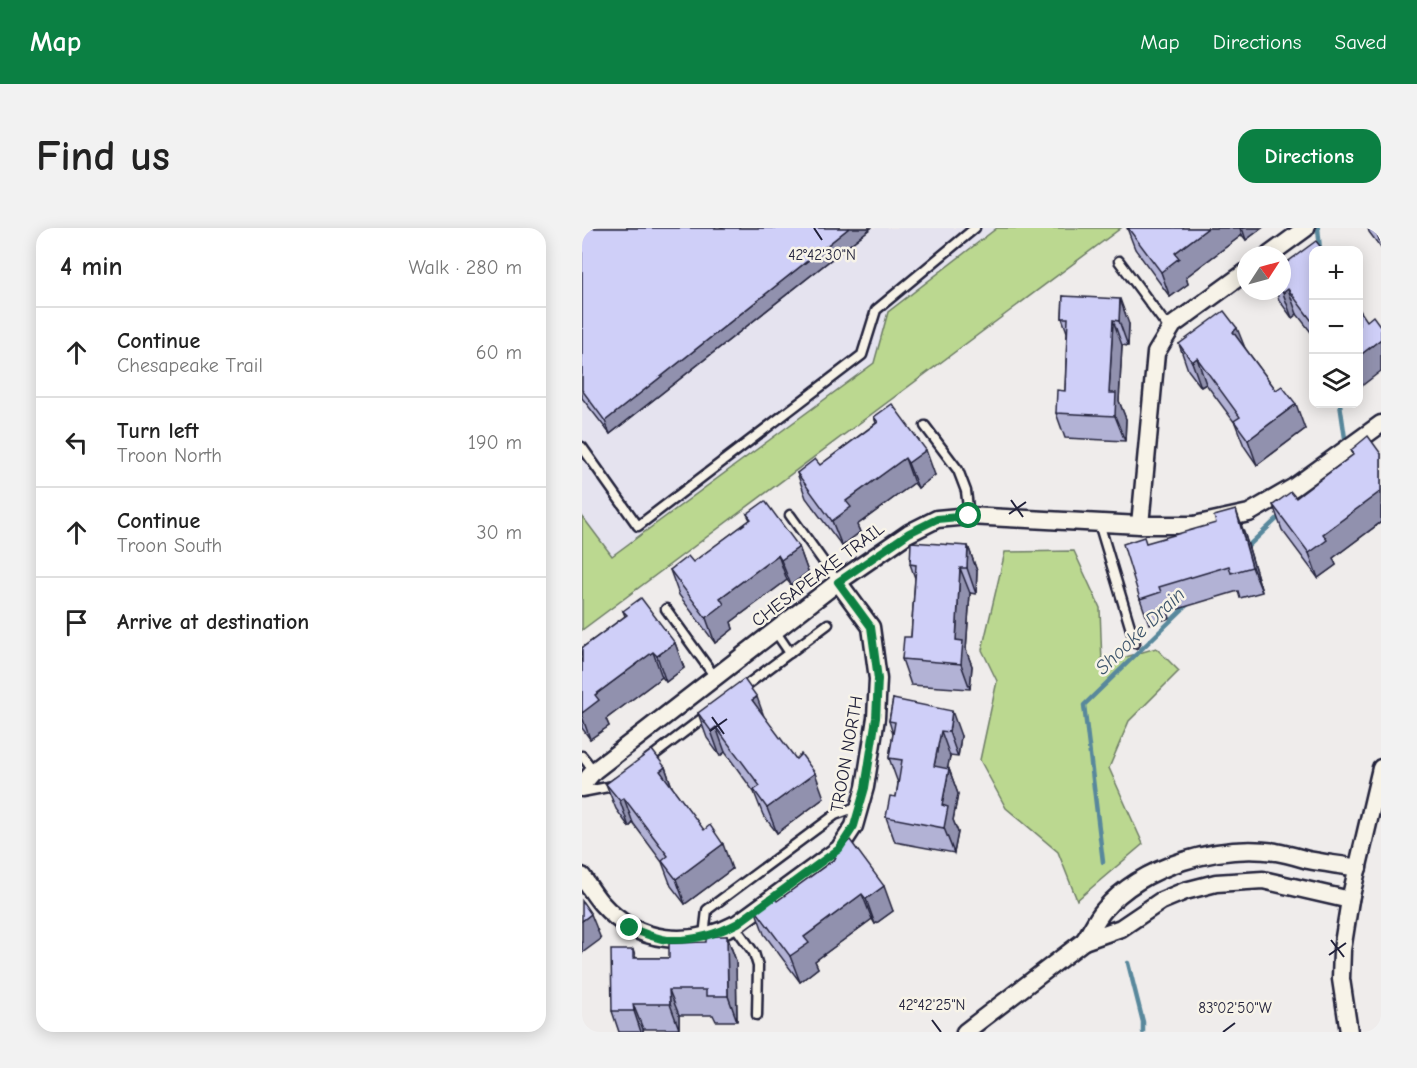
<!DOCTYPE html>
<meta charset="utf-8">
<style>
:root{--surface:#fff;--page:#f2f2f2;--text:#222;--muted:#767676;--line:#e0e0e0;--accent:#0b8043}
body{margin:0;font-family:"Comic Neue",sans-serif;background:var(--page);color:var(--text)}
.controls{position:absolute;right:18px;top:18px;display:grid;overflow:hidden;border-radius:12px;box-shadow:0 3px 15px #0003}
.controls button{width:54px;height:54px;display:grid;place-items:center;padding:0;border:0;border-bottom:2px solid var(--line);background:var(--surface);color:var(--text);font:30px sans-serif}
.compass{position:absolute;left:655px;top:18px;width:54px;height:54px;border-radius:50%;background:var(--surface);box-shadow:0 3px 15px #0003;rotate:54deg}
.stop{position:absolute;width:18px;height:18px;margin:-14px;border:4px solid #0b8043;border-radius:50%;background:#fff}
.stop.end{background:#0b8043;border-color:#fff;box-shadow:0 2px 6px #0008}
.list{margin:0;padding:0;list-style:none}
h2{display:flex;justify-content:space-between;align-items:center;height:78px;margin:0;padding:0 24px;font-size:26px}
h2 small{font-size:20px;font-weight:400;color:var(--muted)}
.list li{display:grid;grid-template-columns:39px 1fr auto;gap:18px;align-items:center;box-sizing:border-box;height:90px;padding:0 24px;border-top:2px solid var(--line)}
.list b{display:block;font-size:22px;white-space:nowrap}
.list p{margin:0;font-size:20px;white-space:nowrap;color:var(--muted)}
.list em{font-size:20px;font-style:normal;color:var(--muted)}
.icon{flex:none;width:33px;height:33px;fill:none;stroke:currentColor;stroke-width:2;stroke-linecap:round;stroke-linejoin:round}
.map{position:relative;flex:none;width:799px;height:804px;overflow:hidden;border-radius:18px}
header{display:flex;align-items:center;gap:36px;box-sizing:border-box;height:84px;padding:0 30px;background:var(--accent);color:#fff}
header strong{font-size:28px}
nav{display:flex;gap:33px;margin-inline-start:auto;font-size:21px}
.intro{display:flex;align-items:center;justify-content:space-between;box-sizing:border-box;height:144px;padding:0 36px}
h1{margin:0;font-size:42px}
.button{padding:15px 27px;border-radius:18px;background:var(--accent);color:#fff;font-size:21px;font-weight:700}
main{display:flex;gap:36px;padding:0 36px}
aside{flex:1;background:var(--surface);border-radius:18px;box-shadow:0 3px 15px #0003}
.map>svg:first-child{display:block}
</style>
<header>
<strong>Map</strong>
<nav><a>Map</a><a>Directions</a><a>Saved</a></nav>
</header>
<div class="intro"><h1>Find us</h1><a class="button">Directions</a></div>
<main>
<aside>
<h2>4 min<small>Walk · 280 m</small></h2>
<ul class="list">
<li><svg class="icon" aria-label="ahead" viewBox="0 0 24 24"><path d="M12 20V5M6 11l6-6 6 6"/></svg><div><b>Continue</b><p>Chesapeake Trail</p></div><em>60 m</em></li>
<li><svg class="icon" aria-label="left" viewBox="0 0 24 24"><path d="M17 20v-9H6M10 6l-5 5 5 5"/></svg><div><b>Turn left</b><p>Troon North</p></div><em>190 m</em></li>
<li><svg class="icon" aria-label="ahead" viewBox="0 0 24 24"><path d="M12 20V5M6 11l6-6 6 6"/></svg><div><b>Continue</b><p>Troon South</p></div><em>30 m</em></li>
<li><svg class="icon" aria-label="arrive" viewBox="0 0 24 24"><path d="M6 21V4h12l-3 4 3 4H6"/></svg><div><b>Arrive at destination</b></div></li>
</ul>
</aside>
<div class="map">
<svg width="799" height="804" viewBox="0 0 799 804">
<rect width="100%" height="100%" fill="#efeceb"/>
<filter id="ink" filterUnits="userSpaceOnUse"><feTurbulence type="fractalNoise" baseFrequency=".0167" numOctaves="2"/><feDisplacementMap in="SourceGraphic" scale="12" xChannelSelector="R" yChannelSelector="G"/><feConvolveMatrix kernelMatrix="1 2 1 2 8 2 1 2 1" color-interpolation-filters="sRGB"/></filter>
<g filter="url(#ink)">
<path fill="#e5e3ef" d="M0 0H415L306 84 292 135 30 328 0 288Z"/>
<g fill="#bbd890" stroke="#6e7d66" stroke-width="1.5">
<path d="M415 0H539L0 402V288L30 328 292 135 306 84Z"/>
<path d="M492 323 518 380 520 436 574 420 597 443 547 493 527 540 561 616 495 672 476 624 424 580 398 532 415 453 400 422 423 324Z"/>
</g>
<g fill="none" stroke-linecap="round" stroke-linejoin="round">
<g stroke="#59889c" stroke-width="4.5">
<path d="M736 0 738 22"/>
<path d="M758 176 764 217"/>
<path d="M721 265 734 252"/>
<path d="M663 321 700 286"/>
<path d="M521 634 502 477 607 375"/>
<path d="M546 735 561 794V804"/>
</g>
<defs>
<g id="lane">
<path d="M537 33 588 102"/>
<path d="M343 198 376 242 384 263 387 288"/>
<path d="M0 219 56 298 280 127 294 82 393 0"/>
<path d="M208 287 256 354"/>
<path d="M517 295 553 415"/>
<path d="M84 381 133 449"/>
<path d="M193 403 208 425"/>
<path d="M158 462 246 396"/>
<path d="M0 528 12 543"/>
<path d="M64 533 126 486"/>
<path d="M0 564 31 558 35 555"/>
<path d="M152 697 172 725 176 738 175 787"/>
<path d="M122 708 125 682 253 587 277 578"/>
</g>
<g id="street">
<path d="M687 27 724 0"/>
<path d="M558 297 574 125 591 97 664 44"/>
<path d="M0 557 12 543 256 354 327 305 355 291 387 288 558 297H612L667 285 712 259 799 196"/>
<path d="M0 648C6 657 12 667 19 675 56 717 109 720 156 695L257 621 272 598 283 559 294 490 296 451 289 399 256 354"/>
<path d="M768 672 681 652 634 655 603 663 579 673 539 700 502 713C509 703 514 691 522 682 560 637 637 616 694 624 705 626 715 629 726 632 742 635 759 637 776 640"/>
<path d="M383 804 502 713"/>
<path d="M767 804 759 751 760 722 768 672 799 540"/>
</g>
</defs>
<use href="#lane" stroke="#22223b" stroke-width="13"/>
<use href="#street" stroke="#22223b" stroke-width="21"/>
<use href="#lane" stroke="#f7f3e8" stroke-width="8"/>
<use href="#street" stroke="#f7f3e8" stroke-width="16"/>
</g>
<g fill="#b2b2d5" stroke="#22223b" stroke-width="1.5">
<path d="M0 0H289L28 206 0 170Z"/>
<path d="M545 0H680L664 12 660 7 604 49 606 56 588 69 553 21Z"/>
<path d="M786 0H799V20L787 4Z"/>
<path d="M732 22V108L715 86 710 90 697 72 694 63H700Z"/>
<path d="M481 68 547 96 546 118 540 117 537 173 544 191 543 213 483 210 474 185 483 163 485 104 480 90Z"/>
<path d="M597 116 663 120 723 201 675 237 662 218 653 195 624 156 619 159 606 142Z"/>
<path d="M292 189 353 247 336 260 332 255 275 297 278 304 260 318 224 270 215 245 238 237 294 195Z"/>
<path d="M769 222 799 226V294L751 330 754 337 736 350 700 302 691 277 714 270 771 227Z"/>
<path d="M165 286 217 319 226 344 209 357 205 352 149 394 151 401 133 415 97 367 88 342 111 334 168 292Z"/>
<path d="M663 307 680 364 658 370 656 363 586 384 588 390 567 396 558 371 565 315Z"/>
<path d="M386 318 395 343 394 366 388 365 384 422 390 438 388 461 329 457 320 431 329 409 333 350 328 336Z"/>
<path d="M41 383 93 415 102 440 84 454 80 449 24 491 27 498 8 511 0 500V420L43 388Z"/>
<path d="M311 471 379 508 376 529 368 528 365 541H367L376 566 371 592 376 604 372 625 313 614 304 589 314 569 316 555 307 530 311 506 307 493Z"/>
<path d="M116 485 182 489 242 570 195 605 181 587 172 564 143 524 138 528 125 510Z"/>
<path d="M83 539 90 559 150 641 103 676 89 658 80 634 51 595 47 599 34 581 24 556Z"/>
<path d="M250 625 311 683 293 696 290 691 233 733 236 740 218 754 182 706 173 681 195 673 252 631Z"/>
<path d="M145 708 154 733 155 793H134L131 787H97V801H61V804H37L30 783 51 722 54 730H87L124 714Z"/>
</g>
<g fill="#9191ae" stroke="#22223b" stroke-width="1.5">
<path d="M267 0H289L28 206 23 193Z"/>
<path d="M626 0H658L660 7 604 49 606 56 588 69 579 44 593 25Z"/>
<path d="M660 0H680L664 12Z"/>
<path d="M793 0H799V17Z"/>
<path d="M706 61 715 86 710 90 701 65Z"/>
<path d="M538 71 547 96 546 118 537 93Z"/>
<path d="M531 92 540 117 537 173 544 191 543 213 533 188 527 165Z"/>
<path d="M655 100 665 125 651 104Z"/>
<path d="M799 111V143L777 160V128Z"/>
<path d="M615 130 624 156 619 159 610 134Z"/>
<path d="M714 176 723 201 675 237 666 212Z"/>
<path d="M344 222 353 247 336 260 326 235Z"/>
<path d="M323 230 332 255 275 297 278 304 260 318 250 293 264 273Z"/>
<path d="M799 262V294L751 330 754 337 736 350 727 325 741 306Z"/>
<path d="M654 282 663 307 680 364 670 339Z"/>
<path d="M386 318 395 343 394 366 385 340Z"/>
<path d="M217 319 226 344 209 357 199 332Z"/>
<path d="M196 327 205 352 149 394 151 401 133 415 124 390 138 370Z"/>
<path d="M378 340 388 365 384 422 390 438 388 461 379 436 374 412Z"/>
<path d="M93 415 102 440 84 454 75 428Z"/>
<path d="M71 424 80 449 24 491 27 498 8 511 0 488V485L13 467Z"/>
<path d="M175 469 184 494 170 472Z"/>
<path d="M370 483 379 508 376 529 367 504Z"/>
<path d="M134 499 143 524 138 528 129 503Z"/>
<path d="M359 503 368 528 361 563 352 538Z"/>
<path d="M83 539 92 565 78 543Z"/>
<path d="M367 541 376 566 371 592 376 604 372 625 362 600 360 577Z"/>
<path d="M233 545 242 570 195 605 185 580Z"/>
<path d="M42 570 51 595 47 599 38 573Z"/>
<path d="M141 616 150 641 103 676 94 651Z"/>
<path d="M302 658 311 683 293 696 284 671Z"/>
<path d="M280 666 290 691 233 733 236 740 218 754 208 728 222 709Z"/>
<path d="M9 686 19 711 0 725V693Z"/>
<path d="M145 708 154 733 155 793 146 768Z"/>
<path d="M87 762 97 787V801L88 776Z"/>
<path d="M51 776 61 801V804H59L52 783Z"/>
</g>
<g fill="#cfcff8" stroke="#22223b" stroke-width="1.5">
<path d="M0 0H267L23 193 0 162Z"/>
<path d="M546 0H626L593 25 597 30 579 44Z"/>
<path d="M734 13 741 22H732V96L706 61 701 65 700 63V38Z"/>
<path d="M481 68 538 71 537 93 531 92 527 165H534L533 188 474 185 475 162 483 163 486 90H480Z"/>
<path d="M777 81 785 93 791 88 799 99V111L777 128Z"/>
<path d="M642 83 655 100 651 104 694 162 700 158 714 176 666 212 652 193 658 189 615 130 610 134 597 116Z"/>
<path d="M310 176 344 222 326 235 323 230 264 273 269 279 250 293 215 245 233 231 238 237 296 194 292 189Z"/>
<path d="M786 208 799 226V263L741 306 745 312 727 325 691 277 709 264 714 270 772 226 769 222Z"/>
<path d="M183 273 217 319 199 332 196 327 138 370 142 376 124 390 88 342 106 328 111 334 169 291 165 286Z"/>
<path d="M654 282 670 339 649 345 647 338 577 359 579 364 558 371 541 316 562 309 564 315 634 295 632 288Z"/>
<path d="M329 314 386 318 385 340H378L374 412 381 413 379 436 320 431 322 409H329L334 337 328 336Z"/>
<path d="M59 370 93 415 75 428 71 424 13 467 17 472 0 485V420L45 387 41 383Z"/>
<path d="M162 451 175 469 170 472 214 531 219 526 233 545 185 580 172 562 178 558 134 499 129 503 116 485Z"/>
<path d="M311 471 370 483 367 504 359 503 352 538 367 541 360 577 366 579 362 600 304 589 308 568 314 569 320 532 307 530 313 494 307 493Z"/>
<path d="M70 522 83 539 78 543 122 602 128 597 141 616 94 651 80 633 86 628 42 570 38 573 24 556Z"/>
<path d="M268 612 302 658 284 671 280 666 222 709 227 715 208 728 173 681 191 667 195 673 254 630 250 625Z"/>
<path d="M0 673 9 686 0 693Z"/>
<path d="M124 708H145L146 768H124V762H87L88 776H51L52 783H30L29 722H51V730H87V715L124 714Z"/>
</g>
</g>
<g fill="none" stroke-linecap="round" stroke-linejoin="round" filter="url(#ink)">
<path stroke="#0b8043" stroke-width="8" d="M48 700C60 704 76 712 88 712 112 713 135 706 156 695L257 621 272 598 283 560 294 490 296 451 289 399 256 354 327 305 355 291 387 288"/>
</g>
<path fill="none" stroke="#22223b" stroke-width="2" d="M232 0 240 12M429 272 441 289M427 286 444 274M130 489 142 506M128 503 145 491M749 712 762 729M747 727 764 715M350 792 359 804M641 804 653 795"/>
<g text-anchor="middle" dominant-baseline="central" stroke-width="5" stroke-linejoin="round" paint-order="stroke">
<g font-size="18" fill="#22223b" stroke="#f7f3e8">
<text transform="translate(236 347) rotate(-37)">CHESAPEAKE TRAIL</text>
<text transform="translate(265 526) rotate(-80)">TROON NORTH</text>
</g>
<g font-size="20" font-style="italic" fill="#3e556b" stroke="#f7f3e8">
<text transform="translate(558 403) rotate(-44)">Shooke Drain</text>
</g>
</g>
<g font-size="15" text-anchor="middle" fill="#22223b" stroke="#f7f3e8" stroke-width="5" stroke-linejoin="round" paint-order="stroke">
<text x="240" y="32">42°42'30"N</text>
<text x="350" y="782">42°42'25"N</text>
<text x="653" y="785">83°02'50"W</text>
</g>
</svg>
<div class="controls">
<button>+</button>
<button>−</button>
<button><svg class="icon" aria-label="layers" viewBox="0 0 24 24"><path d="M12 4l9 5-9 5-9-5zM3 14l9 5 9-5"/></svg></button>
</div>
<svg class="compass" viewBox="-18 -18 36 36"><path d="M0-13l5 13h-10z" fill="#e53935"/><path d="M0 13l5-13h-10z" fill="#767676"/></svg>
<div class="stop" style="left:387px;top:288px"></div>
<div class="stop end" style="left:48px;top:700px"></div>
</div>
</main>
